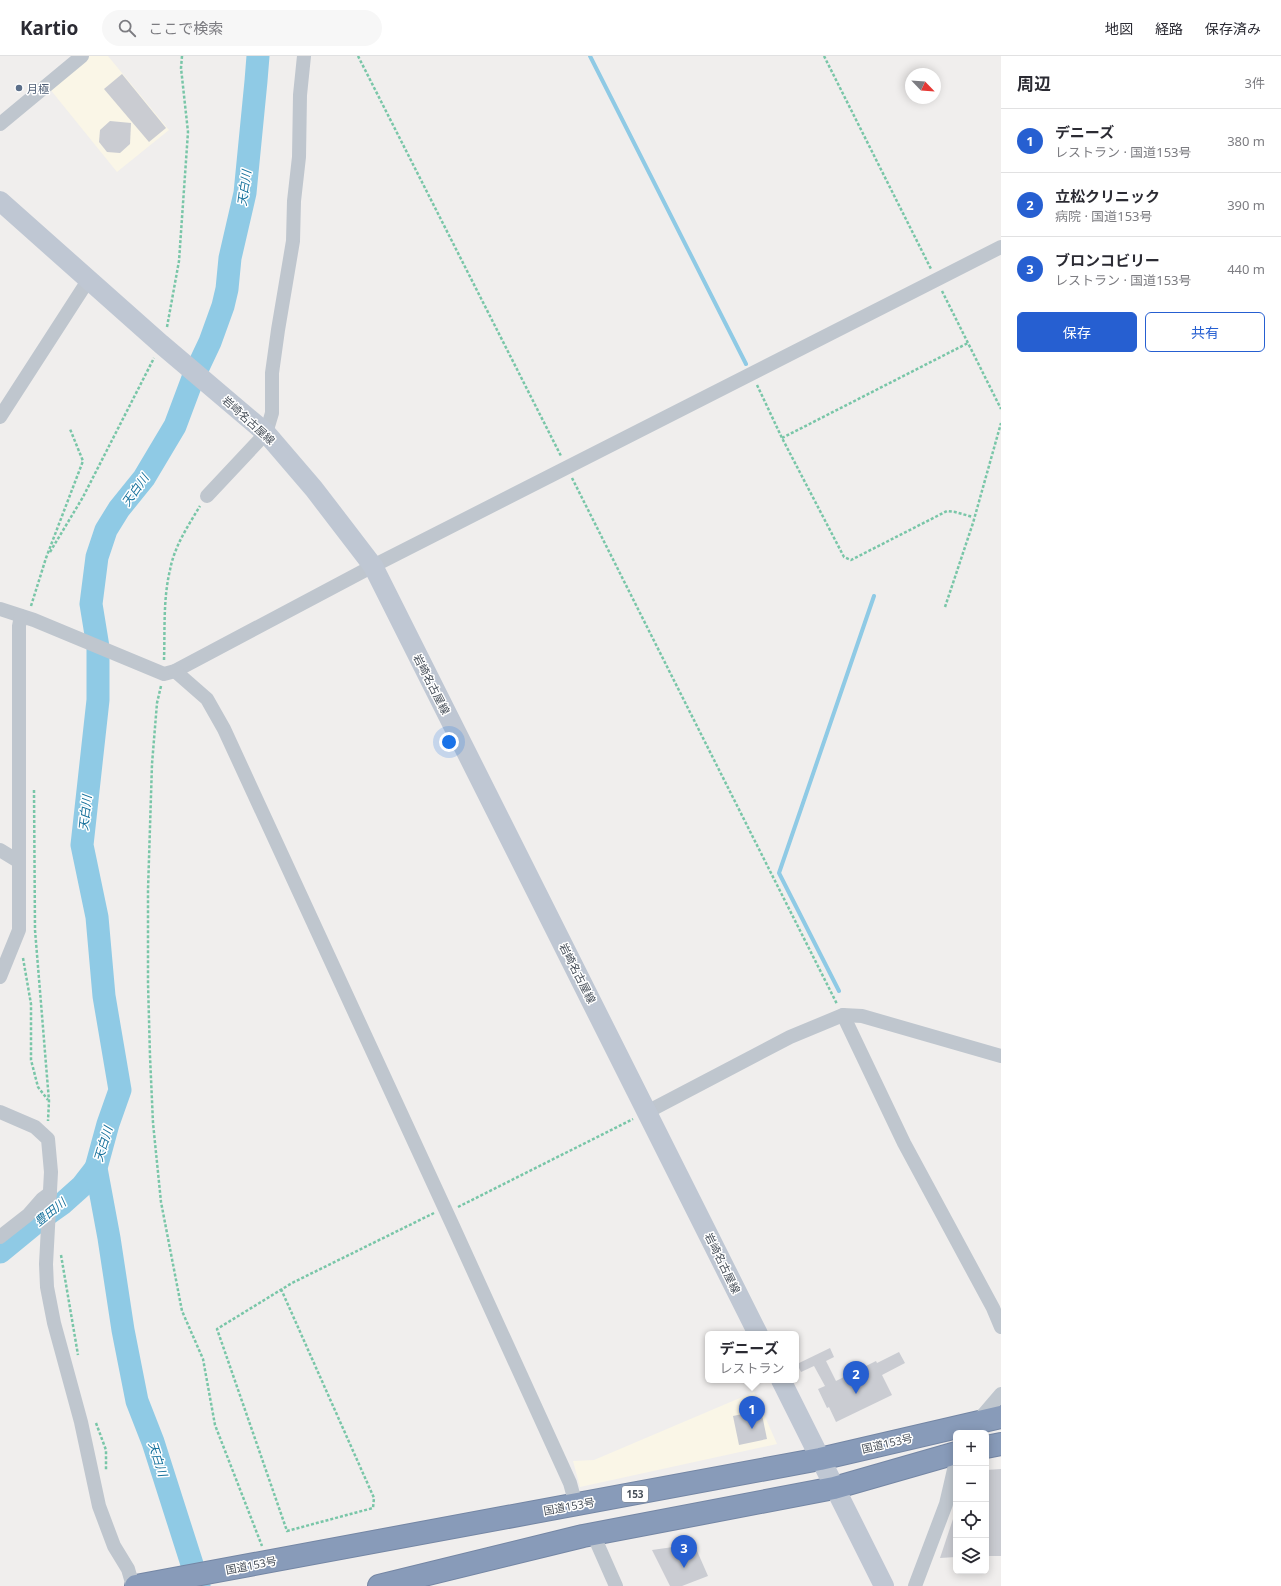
<!DOCTYPE html>
<html lang="ja">
<meta charset="utf-8">
<style>
:root{--surface:#fff;--page:#f7f7f7;--text:#2b2b33;--muted:#7c7c81;--line:#e1e1e2;--accent:#265fd1}
body{margin:0;font-family:"Noto Sans","Noto Sans JP",sans-serif;background:var(--page);color:var(--text)}
.controls{position:absolute;right:12px;bottom:12px;display:grid;overflow:hidden;border-radius:6px;box-shadow:0 2px 10px #0003}
.controls button{width:36px;height:36px;display:grid;place-items:center;padding:0;border:0;border-bottom:1px solid var(--line);background:var(--surface);color:var(--text);font:20px sans-serif}
.compass{position:absolute;left:905px;top:12px;width:36px;height:36px;border-radius:50%;background:var(--surface);box-shadow:0 2px 10px #0003;rotate:115deg}
.you{position:absolute;left:449px;top:686px;width:14px;height:14px;margin:-10px;border:3px solid #fff;border-radius:50%;background:#1a73e8;box-shadow:0 0 0 6px #1a73e833}
.badge{display:grid;place-items:center;width:26px;height:26px;border-radius:50%;background:var(--accent);color:#fff;font-size:13px;font-weight:700}
.pin{position:absolute;translate:-50% -33px;filter:drop-shadow(0 1px 2px #0008)}
.pin::after{content:'';position:absolute;top:21px;width:14px;height:12px;background:inherit;clip-path:polygon(0 0,100% 0,50% 100%)}
.popup{position:absolute;left:705px;top:1275px;width:94px;height:52px;box-sizing:border-box;display:grid;place-content:center;border-radius:6px;background:var(--surface);filter:drop-shadow(0 1px 3px #0005);font-size:13px;white-space:nowrap;color:var(--muted)}
.popup b{font-size:15px;color:var(--text)}
.popup::after{content:'';position:absolute;left:50%;top:100%;margin-left:-8px;border:8px solid transparent;border-top-color:var(--surface)}
.list{margin:0;padding:0;list-style:none}
h2{display:flex;justify-content:space-between;align-items:center;height:52px;margin:0;padding:0 16px;font-size:17px}
h2 small{font-size:13px;font-weight:400;color:var(--muted)}
.list li{display:grid;grid-template-columns:26px 1fr auto;gap:12px;align-items:center;box-sizing:border-box;height:64px;padding:0 16px;border-top:1px solid var(--line)}
.list b{display:block;font-size:15px;white-space:nowrap}
.list p{margin:0;font-size:13px;white-space:nowrap;color:var(--muted)}
.list em{font-size:13px;font-style:normal;color:var(--muted)}
.actions{display:flex;gap:8px;padding:12px 16px}
.actions a{flex:1;padding:9px 0;border:1px solid var(--accent);border-radius:6px;text-align:center;font-size:14px;color:var(--accent)}
.actions .main{background:var(--accent);color:#fff}
.icon{flex:none;width:22px;height:22px;fill:none;stroke:currentColor;stroke-width:2;stroke-linecap:round;stroke-linejoin:round}
.map{position:relative;flex:none;width:1001px;height:1530px;overflow:hidden}
header{display:flex;align-items:center;gap:24px;box-sizing:border-box;height:56px;padding:0 20px;background:var(--surface);border-bottom:1px solid var(--line)}
header strong{font-size:19px}
nav{display:flex;gap:22px;margin-inline-start:auto;font-size:14px}
.search{width:280px;height:36px;background:var(--page);display:flex;align-items:center;gap:10px;box-sizing:border-box;padding:0 14px;border-radius:22px;color:var(--muted);font-size:15px}
main{display:flex}
aside{flex:1;background:var(--surface)}
.map>svg:first-child{display:block}
</style>
<header>
<strong>Kartio</strong>
<div class="search"><svg class="icon" aria-label="search" viewBox="0 0 24 24"><circle cx="10" cy="10" r="6"/><path d="M15 15l6 6"/></svg>ここで検索</div>
<nav><a>地図</a><a>経路</a><a>保存済み</a></nav>
</header>
<main>
<div class="map">
<svg width="1001" height="1530" viewBox="0 0 1001 1530">
<rect width="100%" height="100%" fill="#f0eeed"/>
<g fill="#faf6e7">
<path d="M89 0H108L169 74 117 116 49 32Z"/>
<path d="M754 1336 777 1388 580 1431 573 1405 594 1404Z"/>
</g>
<g fill="none" stroke-linecap="round" stroke-linejoin="round">
<g stroke="#8fcae5" stroke-width="4">
<path d="M590 0 746 308"/>
<path d="M839 935 779 817 874 540"/>
</g>
<g stroke="#8fcae5" stroke-width="23">
<path d="M0 1196 39 1164 63 1147 82 1130 96 1112"/>
<path d="M199 1530 153 1386 137 1345 123 1274 109 1182 96 1112 108 1068 120 1034 104 940 97 861 82 789 98 644V591L91 548 97 501 106 474 119 453 144 422 175 370 193 322 210 286 223 250 227 233 230 202 245 137 256 25 258 0"/>
</g>
</g>
<g fill="#caccd2">
<path d="M122 18 166 72 149 86 104 33Z"/>
<path d="M110 65 131 67 130 88 120 97 107 96 99 86 100 74Z"/>
<path d="M830 1292 834 1301 826 1305 836 1325 876 1305 877 1307 899 1296 905 1307 882 1319 892 1339 836 1366 829 1351 827 1352 818 1333 825 1330 814 1310 801 1316 797 1308Z"/>
<path d="M761 1354 767 1383 739 1389 733 1360Z"/>
<path d="M1001 1413V1500H986V1414Z"/>
<path d="M954 1460H956V1501L940 1502Z"/>
<path d="M694 1488 708 1520 682 1530H670L652 1494Z"/>
</g>
<g fill="none" stroke-linecap="round" stroke-linejoin="round">
<defs>
<g id="highway">
<path d="M986 1391 1001 1388"/>
<path d="M136 1530 820 1403 1001 1361"/>
<path d="M379 1530 583 1480 834 1432 956 1397"/>
</g>
</defs>
<use href="#highway" stroke="#7486a4" stroke-width="24"/>
<g stroke="#79c6a8" stroke-width="2.5" stroke-dasharray="3 2" stroke-linecap="butt">
<path d="M358 0 561 400"/>
<path d="M824 0 931 213"/>
<path d="M942 235 1001 353"/>
<path d="M167 271 179 205 188 76 181 12 182 0"/>
<path d="M757 329 782 382 844 501 851 504 947 455 955 456 973 461"/>
<path d="M782 382 968 287"/>
<path d="M572 422 837 948"/>
<path d="M50 496 83 441 154 302"/>
<path d="M31 550 46 502 83 405 70 373"/>
<path d="M945 551 973 467 1001 367"/>
<path d="M164 604C165 574 163 543 170 514 174 491 188 470 200 450"/>
<path d="M161 630 157 647 152 708 148 834V927L150 1000 153 1067 161 1146 182 1255 203 1303 215 1369 262 1490"/>
<path d="M34 734 35 874 49 1045 48 1065"/>
<path d="M23 902 31 948V1004L38 1031 48 1044"/>
<path d="M458 1151 633 1063"/>
<path d="M61 1199 78 1299"/>
<path d="M281 1233 374 1442 373 1452 287 1475 217 1273 292 1227 434 1157"/>
<path d="M96 1367 106 1394V1414"/>
</g>
<g stroke="#bfc6ce" stroke-width="14">
<path d="M0 68 82 0"/>
<path d="M0 361 89 223"/>
<path d="M207 440 266 377 272 357V317L278 274 293 185 294 145 299 101 300 39 304 0"/>
<path d="M0 553 34 564 164 618 175 615 373 510 1001 191"/>
<path d="M175 615 207 643 224 673 452 1168 570 1427 576 1449"/>
<path d="M0 794 18 805"/>
<path d="M0 921 19 874V570L21 560"/>
<path d="M843 959 904 1087 993 1252 1001 1271"/>
<path d="M0 1056 35 1071 48 1083 51 1116 46 1208 47 1231 54 1267 81 1366 99 1450 114 1490 128 1513 133 1530"/>
<path d="M647 1056 790 981 843 959 862 960 1001 1000"/>
<path d="M0 1181 28 1159 42 1143 50 1137"/>
<path d="M977 1366 1001 1338"/>
<path d="M593 1478 616 1530"/>
<path d="M915 1530 946 1448 956 1405"/>
</g>
<g stroke="#bfc7d3" stroke-width="20">
<path d="M0 145 161 288 266 377 314 433 373 510 758 1278"/>
<path d="M781 1324 884 1530"/>
</g>
<use href="#highway" stroke="#889bb9" stroke-width="22"/>
</g>
<circle fill="#5c6f8a" stroke="#fff" stroke-width="1.5" cx="19" cy="32" r="4"/>
<g text-anchor="middle" dominant-baseline="central" stroke-width="3" stroke-linejoin="round" paint-order="stroke">
<rect fill="#fff" stroke="#7e848b" stroke-width="1" x="622" y="1430" width="26" height="16" rx="3"/>
<g font-size="10" font-weight="bold" fill="#474f59">
<text x="635" y="1438">153</text>
</g>
<g font-size="11" fill="#4e5e75" stroke="#fff" text-anchor="start">
<text x="27" y="32">月極</text>
</g>
<g font-size="11" fill="#474f59" stroke="#fff">
<text transform="translate(249 364) rotate(42)">岩崎名古屋線</text>
<text transform="translate(432 628) rotate(63)">岩崎名古屋線</text>
<text transform="translate(578 917) rotate(63)">岩崎名古屋線</text>
<text transform="translate(723 1207) rotate(64)">岩崎名古屋線</text>
<text transform="translate(887 1387) rotate(-13)">国道153号</text>
<text transform="translate(569 1450) rotate(-10)">国道153号</text>
<text transform="translate(251 1509) rotate(-11)">国道153号</text>
</g>
<g font-size="12" font-style="italic" fill="#17729c" stroke="#fff">
<text transform="translate(244 132) rotate(-82)">天白川</text>
<text transform="translate(135 434) rotate(-55)">天白川</text>
<text transform="translate(85 757) rotate(-84)">天白川</text>
<text transform="translate(103 1088) rotate(-73)">天白川</text>
<text transform="translate(50 1156) rotate(-39)">豊田川</text>
<text transform="translate(158 1403) rotate(72)">天白川</text>
</g>
</g>
</svg>
<div class="controls">
<button>+</button>
<button>−</button>
<button><svg class="icon" aria-label="locate" viewBox="0 0 24 24"><circle cx="12" cy="12" r="6"/><path d="M12 2v4M12 18v4M2 12h4M18 12h4"/></svg></button>
<button><svg class="icon" aria-label="layers" viewBox="0 0 24 24"><path d="M12 4l9 5-9 5-9-5zM3 14l9 5 9-5"/></svg></button>
</div>
<svg class="compass" viewBox="-18 -18 36 36"><path d="M0-13l5 13h-10z" fill="#e53935"/><path d="M0 13l5-13h-10z" fill="#7c7c81"/></svg>
<div class="you"></div>
<div class="pin badge" style="left:752px;top:1373px">1</div>
<div class="popup"><b>デニーズ</b>レストラン</div>
<div class="pin badge" style="left:856px;top:1338px">2</div>
<div class="pin badge" style="left:684px;top:1512px">3</div>
</div>
<aside>
<h2>周辺<small>3件</small></h2>
<ul class="list">
<li><span class="badge">1</span><div><b>デニーズ</b><p>レストラン · 国道153号</p></div><em>380 m</em></li>
<li><span class="badge">2</span><div><b>立松クリニック</b><p>病院 · 国道153号</p></div><em>390 m</em></li>
<li><span class="badge">3</span><div><b>ブロンコビリー</b><p>レストラン · 国道153号</p></div><em>440 m</em></li>
</ul>
<div class="actions"><a class="main">保存</a><a>共有</a></div>
</aside>
</main>
